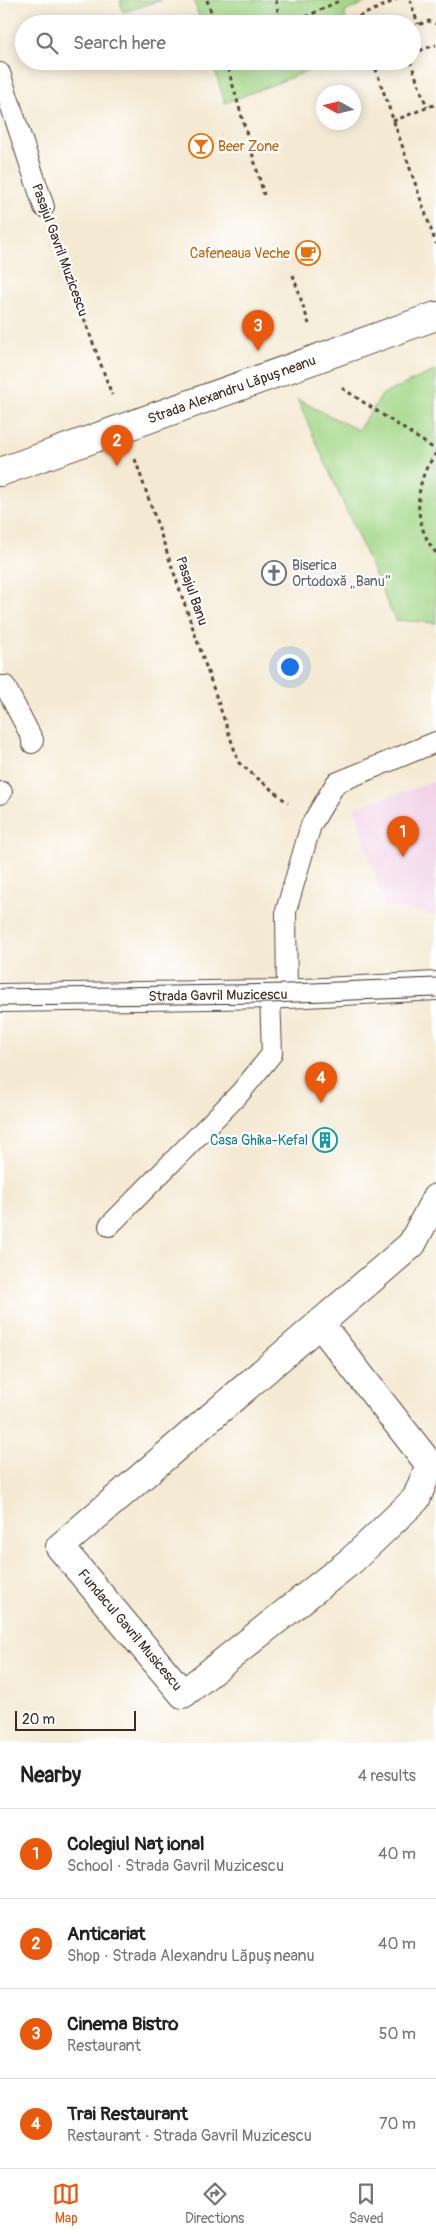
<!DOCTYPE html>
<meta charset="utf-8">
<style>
:root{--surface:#fff;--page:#f6f6f6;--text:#222;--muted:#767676;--line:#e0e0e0;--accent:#ea580c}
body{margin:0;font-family:Pangolin,sans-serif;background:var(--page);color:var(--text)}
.compass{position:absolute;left:316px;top:85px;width:45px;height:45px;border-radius:50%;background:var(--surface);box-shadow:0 2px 12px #0003;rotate:278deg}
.scale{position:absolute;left:15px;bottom:12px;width:121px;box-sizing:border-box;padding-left:5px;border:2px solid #3b2a1e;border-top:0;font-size:14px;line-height:18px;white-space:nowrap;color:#3b2a1e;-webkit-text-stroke:4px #fff;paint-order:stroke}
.you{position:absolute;left:289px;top:666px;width:18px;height:18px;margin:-12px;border:4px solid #fff;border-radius:50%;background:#1a73e8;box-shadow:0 0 0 8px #1a73e833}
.badge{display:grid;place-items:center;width:32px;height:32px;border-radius:50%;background:var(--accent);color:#fff;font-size:16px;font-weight:700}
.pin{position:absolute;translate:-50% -41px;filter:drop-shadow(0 1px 2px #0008)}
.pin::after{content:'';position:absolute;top:26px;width:18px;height:15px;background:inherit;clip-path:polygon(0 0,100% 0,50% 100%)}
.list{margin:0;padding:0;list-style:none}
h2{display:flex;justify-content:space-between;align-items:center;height:65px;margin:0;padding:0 20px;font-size:21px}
h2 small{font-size:16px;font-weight:400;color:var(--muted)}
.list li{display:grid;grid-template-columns:32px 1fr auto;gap:15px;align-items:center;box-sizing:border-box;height:90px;padding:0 20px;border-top:1px solid var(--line)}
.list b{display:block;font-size:19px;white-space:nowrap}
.list p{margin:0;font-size:16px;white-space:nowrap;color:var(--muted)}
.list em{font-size:16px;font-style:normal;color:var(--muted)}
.icon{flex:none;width:28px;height:28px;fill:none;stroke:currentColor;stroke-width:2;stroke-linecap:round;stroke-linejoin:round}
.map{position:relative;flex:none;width:436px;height:1743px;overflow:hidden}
.search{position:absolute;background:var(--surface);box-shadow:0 2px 12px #0003;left:15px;right:15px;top:15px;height:55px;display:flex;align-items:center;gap:12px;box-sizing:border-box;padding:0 18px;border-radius:28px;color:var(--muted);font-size:19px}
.sheet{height:425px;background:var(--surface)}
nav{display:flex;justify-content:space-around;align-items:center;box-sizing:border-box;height:70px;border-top:1px solid var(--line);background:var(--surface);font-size:14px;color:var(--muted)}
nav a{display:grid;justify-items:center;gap:2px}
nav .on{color:var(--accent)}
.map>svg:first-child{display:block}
</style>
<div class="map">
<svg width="436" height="1743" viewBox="0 0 436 1743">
<rect width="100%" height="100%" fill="#fff"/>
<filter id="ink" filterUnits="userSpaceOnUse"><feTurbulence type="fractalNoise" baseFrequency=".02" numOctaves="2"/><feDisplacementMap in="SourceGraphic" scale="10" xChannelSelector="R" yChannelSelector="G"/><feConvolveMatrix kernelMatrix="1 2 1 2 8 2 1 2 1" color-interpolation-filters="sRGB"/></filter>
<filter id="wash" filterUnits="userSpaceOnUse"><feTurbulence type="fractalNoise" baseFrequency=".0096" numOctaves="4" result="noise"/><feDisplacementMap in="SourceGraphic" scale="20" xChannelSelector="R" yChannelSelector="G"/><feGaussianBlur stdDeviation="1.12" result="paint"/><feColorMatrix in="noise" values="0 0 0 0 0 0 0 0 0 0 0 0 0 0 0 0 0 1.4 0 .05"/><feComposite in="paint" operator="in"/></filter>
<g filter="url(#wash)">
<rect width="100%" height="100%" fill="#f4e9d2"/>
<path fill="#f0d0e5" d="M436 781V915L384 906 355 808Z"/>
<g fill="#a3d788" stroke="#6f8053">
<path d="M120 0H162L123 12Z"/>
<path d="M194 0H371L345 12 346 24H201Z"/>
<path d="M212 61H334L225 103Z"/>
<path d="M436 370V623L395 620 297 399 358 430 383 394Z"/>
</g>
</g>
<g filter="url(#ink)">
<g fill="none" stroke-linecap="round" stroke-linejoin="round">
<defs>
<g id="lane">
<path d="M0 73 44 207"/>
<path d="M0 686H5L33 740 32 743"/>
<path d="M0 794 2 792"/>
<path d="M287 994 286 911 311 825 336 783 436 742"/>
<path d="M109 1226 240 1093 272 1054 270 994"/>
</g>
<g id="street">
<path id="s1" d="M0 472 436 316"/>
<path d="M320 1324 430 1465 416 1499 352 1560 183 1694 60 1547 412 1244 436 1198"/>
</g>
<g id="secondary">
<path id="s2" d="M0 998 287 994 436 986"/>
</g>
</defs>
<use href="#lane" stroke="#574739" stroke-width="22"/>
<use href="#street" stroke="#574739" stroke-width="30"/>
<use href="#secondary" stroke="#574739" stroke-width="30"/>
<g stroke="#574739" stroke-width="3" stroke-dasharray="4 4" stroke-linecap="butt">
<path d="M207 0 215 24"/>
<path d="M276 0 280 24"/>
<path d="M410 0 418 24"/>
<path d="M291 24 341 0"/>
<path d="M360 24 358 17 396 0"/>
<path d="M412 27 429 21 436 24"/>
<path d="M412 53 436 45"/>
<path d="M226 61 264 195"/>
<path d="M373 61 436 244"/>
<path d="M410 61 427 107"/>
<path d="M375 67 390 61"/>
<path d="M393 121 436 104"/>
<path d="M54 236 112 395"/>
<path d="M293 275 309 324"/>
<path d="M342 388 436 450"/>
<path d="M436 453C432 460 426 467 424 474 414 501 418 531 436 553"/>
<path d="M135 459 239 763 288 803"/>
</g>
<use href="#lane" stroke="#fff" stroke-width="20"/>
<use href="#street" stroke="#fff" stroke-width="28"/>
<use href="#secondary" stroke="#fff" stroke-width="28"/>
<g stroke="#3b2a1e" stroke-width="1">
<path d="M0 989 287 984 436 978"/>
<path d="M0 1006 270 1003 436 997"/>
</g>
</g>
</g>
<defs>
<symbol id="bar-ring" viewBox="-11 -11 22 22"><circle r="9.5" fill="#fff" stroke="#e8710a" stroke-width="1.5"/><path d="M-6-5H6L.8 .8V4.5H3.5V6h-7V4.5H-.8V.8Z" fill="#e8710a"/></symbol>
<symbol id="cafe-ring" viewBox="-11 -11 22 22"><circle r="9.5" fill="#fff" stroke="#e8710a" stroke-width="1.5"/><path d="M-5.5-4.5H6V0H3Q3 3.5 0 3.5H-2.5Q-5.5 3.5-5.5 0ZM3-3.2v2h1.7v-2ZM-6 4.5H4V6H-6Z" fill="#e8710a"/></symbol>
<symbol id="church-ring" viewBox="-11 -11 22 22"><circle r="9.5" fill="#fff" stroke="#6b7280" stroke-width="1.5"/><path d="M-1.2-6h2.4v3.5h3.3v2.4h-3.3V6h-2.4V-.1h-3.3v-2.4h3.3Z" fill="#6b7280"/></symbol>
<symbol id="building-ring" viewBox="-11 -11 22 22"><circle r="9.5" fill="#fff" stroke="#0f9aa8" stroke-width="1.5"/><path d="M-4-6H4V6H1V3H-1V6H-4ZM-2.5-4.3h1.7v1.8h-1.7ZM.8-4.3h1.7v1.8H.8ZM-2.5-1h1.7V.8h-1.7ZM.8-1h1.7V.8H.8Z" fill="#0f9aa8"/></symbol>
</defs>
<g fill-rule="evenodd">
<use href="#bar-ring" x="187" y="132" width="28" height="28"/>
<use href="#cafe-ring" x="294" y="239" width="28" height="28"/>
<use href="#church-ring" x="260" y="559" width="28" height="28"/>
<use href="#building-ring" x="311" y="1126" width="28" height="28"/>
</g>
<g text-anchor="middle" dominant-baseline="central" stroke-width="4.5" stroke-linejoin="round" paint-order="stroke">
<g font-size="14" fill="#c56008" stroke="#fff" text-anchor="start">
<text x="218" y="146">Beer Zone</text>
<text x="290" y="253" text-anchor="end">Cafeneaua Veche</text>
</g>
<g font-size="14" fill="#3b2a1e" stroke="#fff">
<text transform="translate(60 250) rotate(70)">Pasajul Gavril Muzicescu</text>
<text stroke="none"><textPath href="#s1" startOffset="246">Strada Alexandru Lăpușneanu</textPath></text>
<text transform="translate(192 591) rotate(71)">Pasajul Banu</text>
<text stroke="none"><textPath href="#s2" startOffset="218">Strada Gavril Muzicescu</textPath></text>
<text transform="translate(130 1630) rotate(50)">Fundacul Gavril Musicescu</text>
</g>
<g font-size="14" fill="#5b616d" stroke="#fff" text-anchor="start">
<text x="292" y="565">Biserica<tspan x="292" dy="16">Ortodoxă „Banu”</tspan></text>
</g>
<g font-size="14" fill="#0d838f" stroke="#fff" text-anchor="end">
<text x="308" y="1140">Casa Ghika-Kefal</text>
</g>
</g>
</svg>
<svg class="compass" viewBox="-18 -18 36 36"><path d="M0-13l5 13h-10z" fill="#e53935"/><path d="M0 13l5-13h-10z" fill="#767676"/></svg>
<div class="scale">20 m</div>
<div class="you"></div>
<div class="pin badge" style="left:403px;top:857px">1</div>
<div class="pin badge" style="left:117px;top:466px">2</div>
<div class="pin badge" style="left:258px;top:351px">3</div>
<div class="pin badge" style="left:321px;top:1103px">4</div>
<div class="search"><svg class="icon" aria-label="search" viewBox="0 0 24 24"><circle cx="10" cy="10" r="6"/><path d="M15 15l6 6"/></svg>Search here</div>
</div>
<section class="sheet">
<h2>Nearby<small>4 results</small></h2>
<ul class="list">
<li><span class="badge">1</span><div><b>Colegiul Național</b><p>School · Strada Gavril Muzicescu</p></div><em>40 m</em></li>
<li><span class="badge">2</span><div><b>Anticariat</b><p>Shop · Strada Alexandru Lăpușneanu</p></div><em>40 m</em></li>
<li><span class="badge">3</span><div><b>Cinema Bistro</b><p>Restaurant</p></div><em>50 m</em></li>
<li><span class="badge">4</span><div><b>Trai Restaurant</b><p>Restaurant · Strada Gavril Muzicescu</p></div><em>70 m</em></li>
</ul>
</section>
<nav>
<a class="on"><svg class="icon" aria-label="map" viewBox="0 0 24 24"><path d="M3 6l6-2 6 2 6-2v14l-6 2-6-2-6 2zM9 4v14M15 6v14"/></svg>Map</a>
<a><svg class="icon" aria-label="directions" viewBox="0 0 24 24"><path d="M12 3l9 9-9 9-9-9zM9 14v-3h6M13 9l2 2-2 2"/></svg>Directions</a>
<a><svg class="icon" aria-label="saved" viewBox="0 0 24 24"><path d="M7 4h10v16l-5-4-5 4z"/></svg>Saved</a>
</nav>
